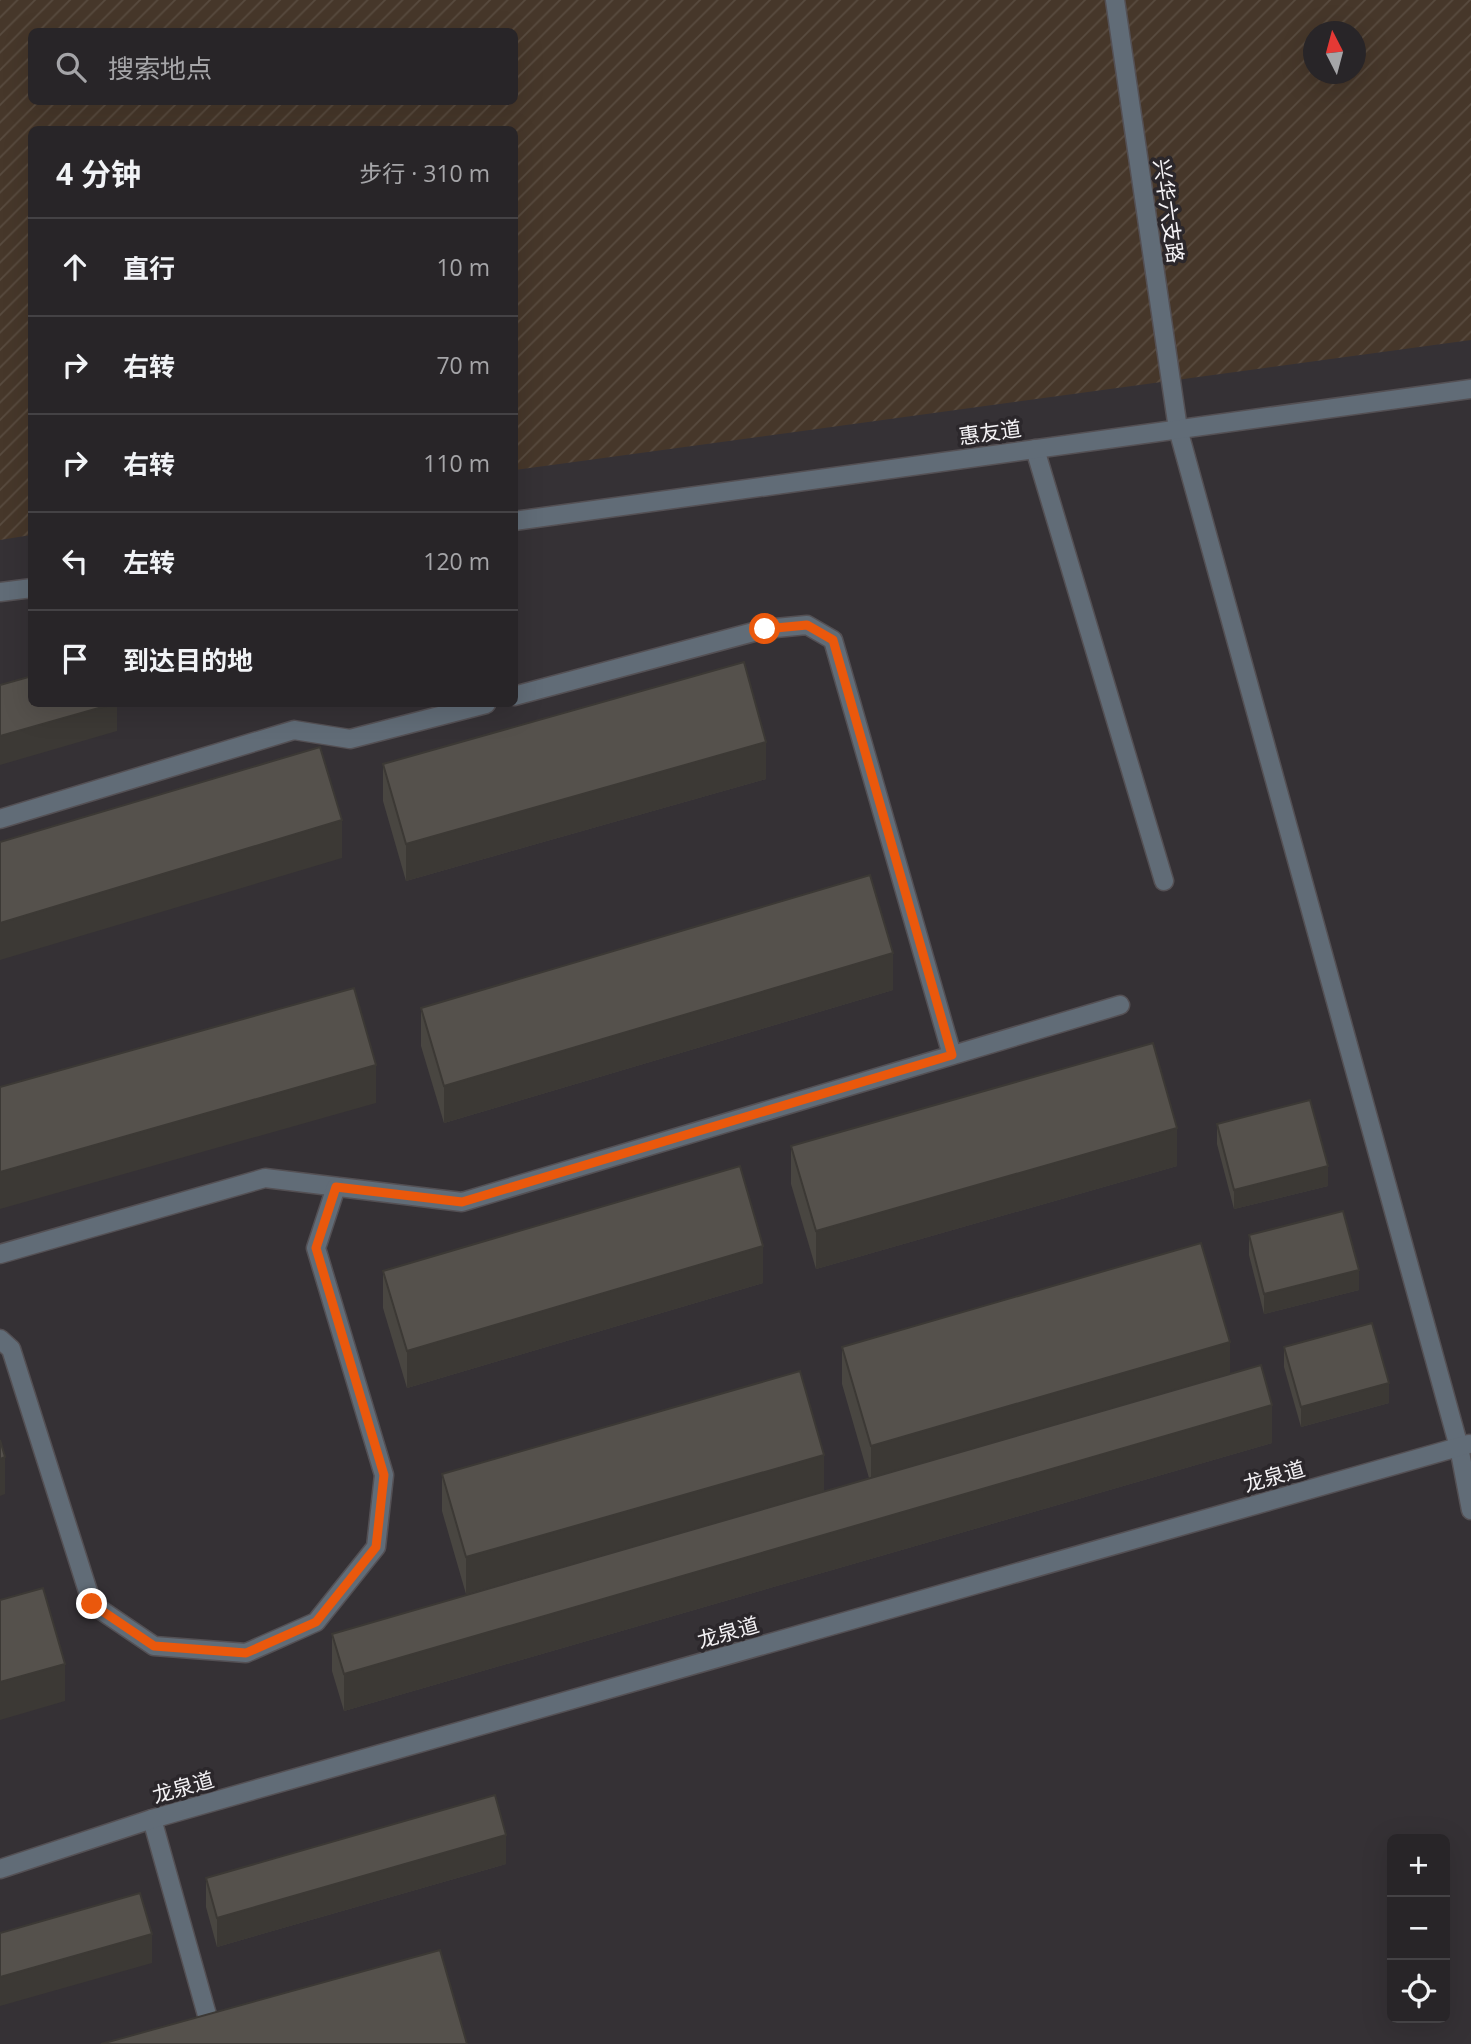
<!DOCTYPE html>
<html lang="zh">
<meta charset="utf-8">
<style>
:root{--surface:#282528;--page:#302d30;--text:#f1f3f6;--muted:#a5a5a8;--line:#444245}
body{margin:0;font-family:"Open Sans","Noto Sans SC",sans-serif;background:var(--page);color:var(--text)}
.controls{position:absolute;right:21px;bottom:21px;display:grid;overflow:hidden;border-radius:10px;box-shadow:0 7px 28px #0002}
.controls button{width:63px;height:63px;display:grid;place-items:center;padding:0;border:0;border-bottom:2px solid var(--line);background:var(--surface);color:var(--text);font:35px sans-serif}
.compass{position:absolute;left:1303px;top:21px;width:63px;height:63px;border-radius:50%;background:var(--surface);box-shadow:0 7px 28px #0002;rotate:354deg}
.stop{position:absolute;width:21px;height:21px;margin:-16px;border:5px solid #ea580c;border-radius:50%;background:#fff}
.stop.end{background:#ea580c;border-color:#fff;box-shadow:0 2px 7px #0008}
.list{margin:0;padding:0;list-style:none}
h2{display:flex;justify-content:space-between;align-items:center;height:91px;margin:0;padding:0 28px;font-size:30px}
h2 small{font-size:23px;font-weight:400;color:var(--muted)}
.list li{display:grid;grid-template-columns:46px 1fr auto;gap:21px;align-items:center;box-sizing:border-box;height:98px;padding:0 28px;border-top:2px solid var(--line)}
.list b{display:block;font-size:26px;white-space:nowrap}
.list em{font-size:23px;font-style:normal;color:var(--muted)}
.icon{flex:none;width:38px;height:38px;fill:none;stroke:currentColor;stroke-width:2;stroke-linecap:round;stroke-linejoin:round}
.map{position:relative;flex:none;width:1471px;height:2044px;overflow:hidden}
.search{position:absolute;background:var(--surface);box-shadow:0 7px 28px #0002;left:28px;top:28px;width:490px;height:77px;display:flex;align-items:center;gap:18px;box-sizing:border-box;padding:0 24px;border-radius:10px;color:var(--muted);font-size:26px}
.panel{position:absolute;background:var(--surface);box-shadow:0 7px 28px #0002;left:28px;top:126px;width:490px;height:581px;border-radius:10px}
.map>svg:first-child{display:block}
</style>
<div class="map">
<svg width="1471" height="2044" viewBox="0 0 1471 2044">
<defs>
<pattern id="industrial-furrows" width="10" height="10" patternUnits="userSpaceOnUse" patternTransform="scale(1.75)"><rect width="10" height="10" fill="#46372a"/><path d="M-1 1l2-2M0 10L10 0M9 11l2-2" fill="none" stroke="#584b3f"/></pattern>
</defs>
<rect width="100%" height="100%" fill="#353135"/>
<path fill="url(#industrial-furrows)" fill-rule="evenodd" d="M0 0H1471V340L515 470 514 130H32L31 535 0 540ZM32 32H514V102H32ZM1314 32H1356V74H1314Z"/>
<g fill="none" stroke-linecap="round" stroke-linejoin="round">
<defs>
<g id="minor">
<path d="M1115 0 1178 429 1459 1447 1471 1510"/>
<path d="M1035 449 1164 881"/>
<path d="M514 521 1471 389"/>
<path d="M0 592 32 588"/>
<path d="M514 696 765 629 807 625 833 640 952 1055"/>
<path d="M0 819 294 730 350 739 486 704"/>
<path d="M0 1254 265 1178 462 1202 1120 1005"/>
<path d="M0 1339 11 1349 92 1604 154 1646 246 1653 316 1622 376 1547 384 1475 316 1248 336 1187"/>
<path d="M152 1819 207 2015"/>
<path d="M0 1869 152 1819 1469 1444"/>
</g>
</defs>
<use href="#minor" stroke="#545054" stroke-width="21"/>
<use href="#minor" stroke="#616c77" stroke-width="18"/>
</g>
<g fill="#494641">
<path d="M383 764 766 779 406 881 383 801Z"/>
<path d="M893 990 444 1123 421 1046V1008Z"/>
<path d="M1217 1124 1328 1186 1234 1209 1217 1144Z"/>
<path d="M791 1146 1177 1166 816 1269 791 1184Z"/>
<path d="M1249 1235 1359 1290 1264 1314 1249 1255Z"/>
<path d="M383 1271 763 1283 407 1388 383 1308Z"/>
<path d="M842 1347 1230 1374 1272 1443 344 1711 332 1671V1634L763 1509 466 1594 442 1511V1474L824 1492 869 1478 842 1384Z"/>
<path d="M1284 1347 1389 1403 1301 1427 1284 1367Z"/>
<path d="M506 1864 217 1947 206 1907V1878Z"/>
</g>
<g fill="#3c3935">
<path d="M113 704H117V731L0 765V736Z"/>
<path d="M766 742V779L406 881V844Z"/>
<path d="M342 820V858L0 960V923Z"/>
<path d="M893 953V990L444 1123V1086Z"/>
<path d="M376 1065V1103L0 1209V1172Z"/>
<path d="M1177 1128V1166L816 1269V1231Z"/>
<path d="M1328 1166V1186L1234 1209V1190Z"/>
<path d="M763 1246V1283L407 1388V1351Z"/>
<path d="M1359 1270V1290L1264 1314V1294Z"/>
<path d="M1230 1342V1379L871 1483V1446Z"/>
<path d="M1389 1383V1403L1301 1427V1407Z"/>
<path d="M1272 1405V1443L344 1711V1674Z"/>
<path d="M824 1455V1492L466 1594V1557Z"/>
<path d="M5 1457V1494L0 1496V1459Z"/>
<path d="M65 1664V1701L0 1720V1682Z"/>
<path d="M506 1835V1864L217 1947V1918Z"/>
<path d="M152 1934V1963L0 2006V1977Z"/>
</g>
<g fill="#55514c" stroke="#3c3935" stroke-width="2">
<path d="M744 662 766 742 406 844 383 764Z"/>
<path d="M32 676V704H113L0 736V685Z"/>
<path d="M320 747 342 820 0 923V842Z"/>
<path d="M870 875 893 953 444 1086 421 1008Z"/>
<path d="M354 988 376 1065 0 1172V1087Z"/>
<path d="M1153 1043 1177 1128 816 1231 791 1146Z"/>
<path d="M1310 1100 1328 1166 1234 1190 1217 1124Z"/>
<path d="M740 1166 763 1246 407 1351 383 1271Z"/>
<path d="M1343 1211 1359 1270 1264 1294 1249 1235Z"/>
<path d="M1201 1243 1230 1342 871 1446 842 1347Z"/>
<path d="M1372 1323 1389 1383 1301 1407 1284 1347Z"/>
<path d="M1261 1365 1272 1405 344 1674 332 1634Z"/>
<path d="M800 1371 824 1455 466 1557 442 1474Z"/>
<path d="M0 1440 5 1457 0 1459Z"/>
<path d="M43 1588 65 1664 0 1682V1600Z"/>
<path d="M495 1795 506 1835 217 1918 206 1878Z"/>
<path d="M140 1893 152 1934 0 1977V1933Z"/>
<path d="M440 1950 467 2044H101Z"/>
</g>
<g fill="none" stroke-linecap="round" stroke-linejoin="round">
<path stroke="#ea580c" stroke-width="9" d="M92 1604 154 1646 246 1653 316 1622 376 1547 384 1475 316 1248 336 1187 462 1202 952 1055 833 640 807 625 765 629"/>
</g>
<g text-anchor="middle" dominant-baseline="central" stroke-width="7" stroke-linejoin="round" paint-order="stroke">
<g font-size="21" fill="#f5f3f6" stroke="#2b272b">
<text transform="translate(1169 211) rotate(82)">兴华六支路</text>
<text transform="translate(990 432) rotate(-8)">惠友道</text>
<text transform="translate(1274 1476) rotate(-16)">龙泉道</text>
<text transform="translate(728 1632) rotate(-16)">龙泉道</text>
<text transform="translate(183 1787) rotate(-16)">龙泉道</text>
</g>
</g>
</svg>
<div class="controls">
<button>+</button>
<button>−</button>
<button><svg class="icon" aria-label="locate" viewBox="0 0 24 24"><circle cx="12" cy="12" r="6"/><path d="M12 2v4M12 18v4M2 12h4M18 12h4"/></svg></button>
</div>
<svg class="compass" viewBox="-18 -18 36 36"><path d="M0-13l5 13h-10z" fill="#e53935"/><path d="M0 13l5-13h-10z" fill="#a5a5a8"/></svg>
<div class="stop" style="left:765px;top:629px"></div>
<div class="stop end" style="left:92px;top:1604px"></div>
<div class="search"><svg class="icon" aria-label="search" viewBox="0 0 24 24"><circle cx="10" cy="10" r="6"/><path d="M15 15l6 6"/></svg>搜索地点</div>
<section class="panel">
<h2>4 分钟<small>步行 · 310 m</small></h2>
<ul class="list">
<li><svg class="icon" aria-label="ahead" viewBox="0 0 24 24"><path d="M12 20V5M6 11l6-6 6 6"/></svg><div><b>直行</b></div><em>10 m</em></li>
<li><svg class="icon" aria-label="right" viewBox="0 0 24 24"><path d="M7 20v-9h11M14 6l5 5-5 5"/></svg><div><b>右转</b></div><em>70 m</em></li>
<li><svg class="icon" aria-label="right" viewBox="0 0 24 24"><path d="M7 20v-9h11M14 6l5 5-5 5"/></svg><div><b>右转</b></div><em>110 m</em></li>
<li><svg class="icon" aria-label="left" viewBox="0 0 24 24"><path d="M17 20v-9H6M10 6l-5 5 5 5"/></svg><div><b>左转</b></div><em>120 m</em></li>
<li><svg class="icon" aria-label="arrive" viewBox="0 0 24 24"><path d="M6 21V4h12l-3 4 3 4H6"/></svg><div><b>到达目的地</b></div></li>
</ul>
</section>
</div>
